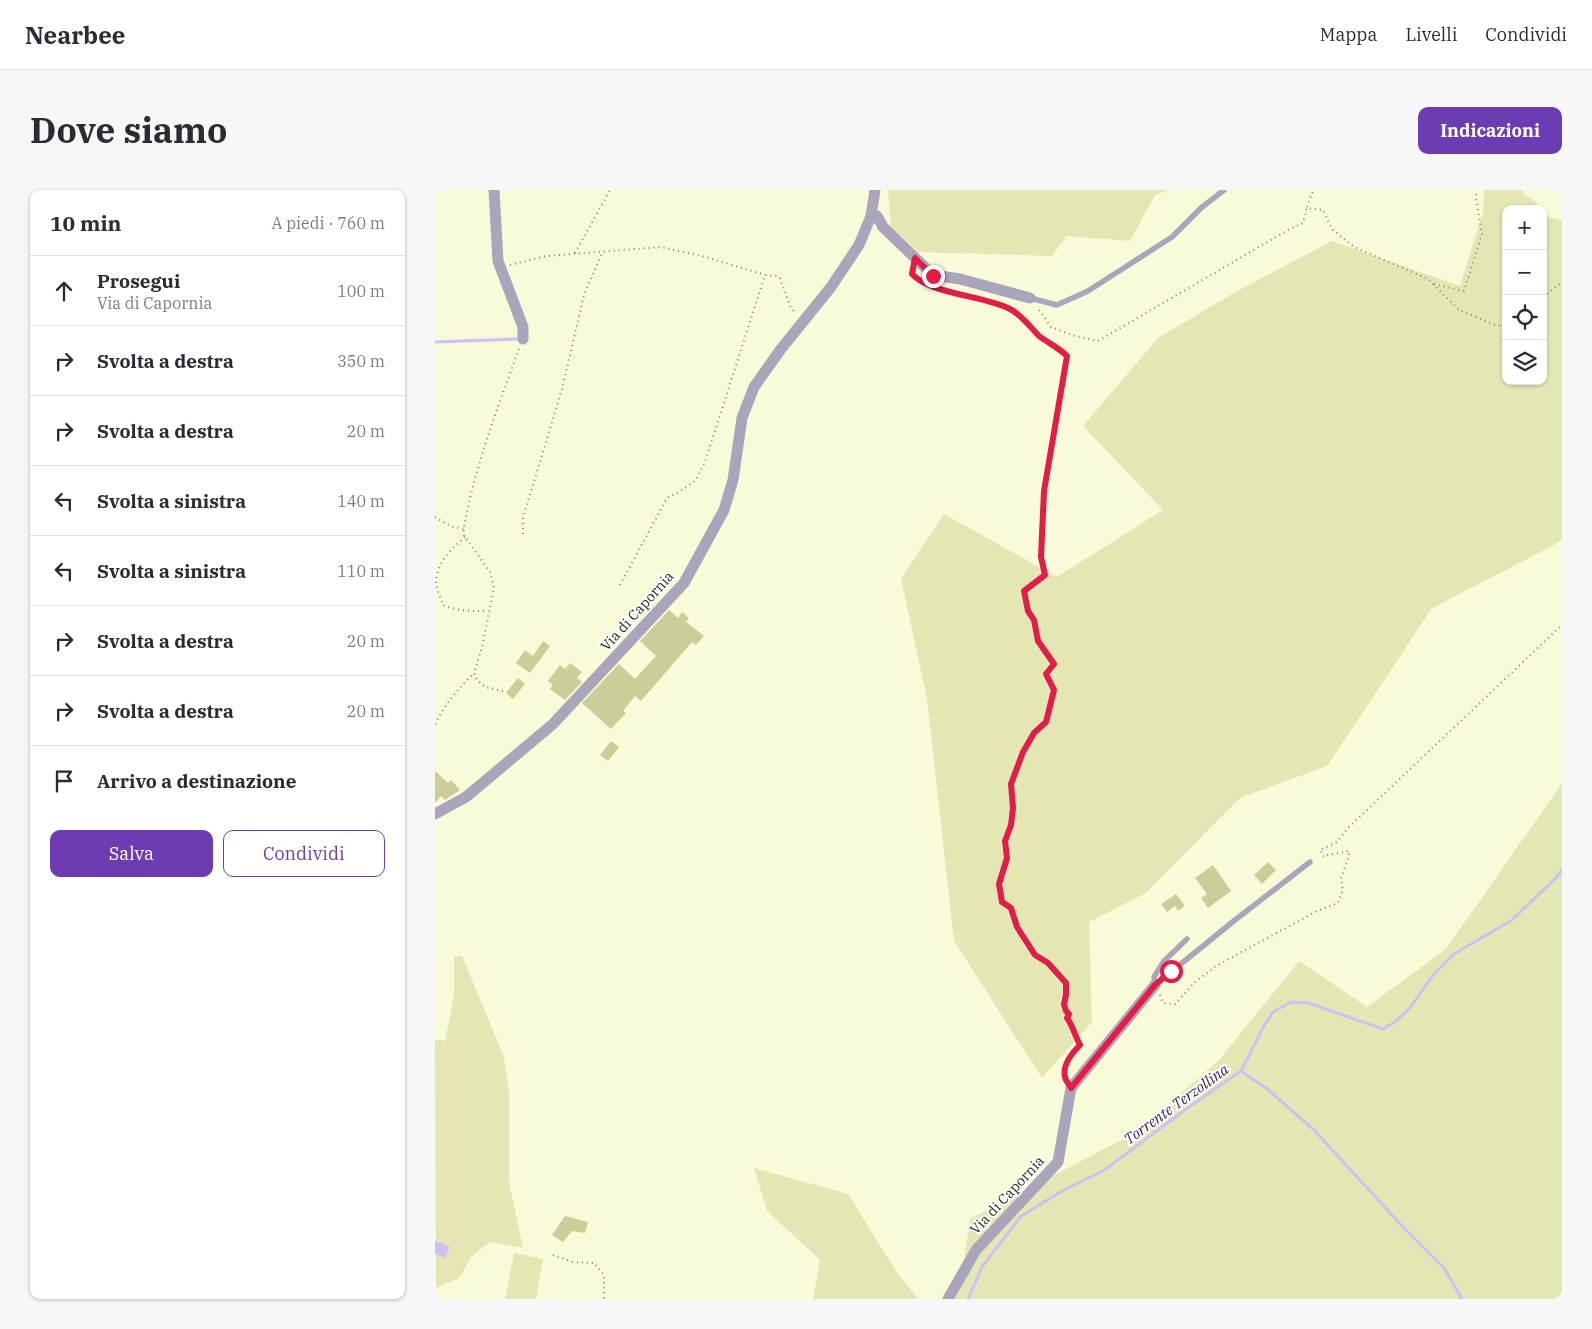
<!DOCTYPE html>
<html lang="it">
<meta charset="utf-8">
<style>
:root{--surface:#fff;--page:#f7f7f7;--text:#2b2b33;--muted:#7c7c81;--line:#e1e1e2;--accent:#6c3cb3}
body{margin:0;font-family:"IBM Plex Serif",serif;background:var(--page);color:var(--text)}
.controls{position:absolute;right:15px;top:15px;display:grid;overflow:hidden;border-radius:10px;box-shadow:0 1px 4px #0004}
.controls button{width:45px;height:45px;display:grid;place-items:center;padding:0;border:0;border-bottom:1px solid var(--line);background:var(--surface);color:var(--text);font:25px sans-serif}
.stop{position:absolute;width:15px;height:15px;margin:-11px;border:4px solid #e11d48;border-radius:50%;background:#fff}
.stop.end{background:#e11d48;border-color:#fff;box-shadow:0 1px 5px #0008}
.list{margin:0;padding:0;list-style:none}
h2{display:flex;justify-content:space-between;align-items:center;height:65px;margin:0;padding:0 20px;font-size:21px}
h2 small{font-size:16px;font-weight:400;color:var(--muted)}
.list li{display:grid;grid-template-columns:32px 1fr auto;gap:15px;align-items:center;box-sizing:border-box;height:70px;padding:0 20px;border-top:1px solid var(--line)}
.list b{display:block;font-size:19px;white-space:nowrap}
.list p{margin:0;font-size:16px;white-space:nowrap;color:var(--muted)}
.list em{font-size:16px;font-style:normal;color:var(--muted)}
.actions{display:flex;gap:10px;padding:15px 20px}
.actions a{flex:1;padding:11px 0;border:1px solid var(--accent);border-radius:10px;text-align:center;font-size:18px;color:var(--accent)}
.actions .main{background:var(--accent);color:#fff}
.icon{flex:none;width:28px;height:28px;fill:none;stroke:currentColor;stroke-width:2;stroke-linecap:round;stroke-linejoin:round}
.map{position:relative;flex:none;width:1127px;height:1109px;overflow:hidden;border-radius:10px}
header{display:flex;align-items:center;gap:30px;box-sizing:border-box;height:70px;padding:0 25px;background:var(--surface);border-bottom:1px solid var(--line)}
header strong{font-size:24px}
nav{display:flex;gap:28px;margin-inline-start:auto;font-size:18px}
.intro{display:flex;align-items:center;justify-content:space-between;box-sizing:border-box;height:120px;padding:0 30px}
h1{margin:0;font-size:35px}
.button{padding:12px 22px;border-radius:10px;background:var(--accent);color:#fff;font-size:18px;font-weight:700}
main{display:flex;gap:30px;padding:0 30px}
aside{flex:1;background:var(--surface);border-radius:10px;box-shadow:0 1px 4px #0004}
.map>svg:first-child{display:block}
</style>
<header>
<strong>Nearbee</strong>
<nav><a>Mappa</a><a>Livelli</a><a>Condividi</a></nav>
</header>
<div class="intro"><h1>Dove siamo</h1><a class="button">Indicazioni</a></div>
<main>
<aside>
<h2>10 min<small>A piedi · 760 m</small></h2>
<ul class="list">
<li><svg class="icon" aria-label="ahead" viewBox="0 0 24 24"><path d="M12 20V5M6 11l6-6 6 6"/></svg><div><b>Prosegui</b><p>Via di Capornia</p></div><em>100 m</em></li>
<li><svg class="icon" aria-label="right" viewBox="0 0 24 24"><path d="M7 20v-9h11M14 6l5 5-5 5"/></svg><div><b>Svolta a destra</b></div><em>350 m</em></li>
<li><svg class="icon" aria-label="right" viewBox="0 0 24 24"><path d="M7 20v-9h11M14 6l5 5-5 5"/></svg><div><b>Svolta a destra</b></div><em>20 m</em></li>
<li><svg class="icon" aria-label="left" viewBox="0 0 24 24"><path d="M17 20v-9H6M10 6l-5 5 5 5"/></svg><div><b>Svolta a sinistra</b></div><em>140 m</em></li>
<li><svg class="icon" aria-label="left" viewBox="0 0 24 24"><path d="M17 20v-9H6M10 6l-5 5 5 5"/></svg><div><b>Svolta a sinistra</b></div><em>110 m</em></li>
<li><svg class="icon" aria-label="right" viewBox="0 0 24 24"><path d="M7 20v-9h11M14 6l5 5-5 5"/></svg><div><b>Svolta a destra</b></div><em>20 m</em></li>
<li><svg class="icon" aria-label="right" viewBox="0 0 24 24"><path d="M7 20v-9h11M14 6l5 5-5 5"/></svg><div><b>Svolta a destra</b></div><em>20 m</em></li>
<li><svg class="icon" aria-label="arrive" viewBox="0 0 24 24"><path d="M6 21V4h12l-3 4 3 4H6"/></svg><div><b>Arrivo a destinazione</b></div></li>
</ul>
<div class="actions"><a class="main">Salva</a><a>Condividi</a></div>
</aside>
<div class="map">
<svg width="1127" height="1109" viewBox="0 0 1127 1109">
<rect width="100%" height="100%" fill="#f9fbd8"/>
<g fill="#e4e7b4">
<path d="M453 0H733L720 5 695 51 632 46 617 66 484 62 456 37Z"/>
<path d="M1049 0H1087L1088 4 1099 10 1106 19H1071V191H1108V21L1113 27 1127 31V349L1121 354 997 418 892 576 805 608 711 703 654 732 657 832 607 888 519 751 492 509 466 389 509 324 622 387 728 320 648 236 723 148 795 105 897 51 1025 96 1048 22Z"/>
<path d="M1127 593V1109H513L524 1103 535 1029 700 943 784 870 864 771 932 817 1011 759Z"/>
<path d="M27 766 69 867 74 903V992L88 1058 55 1052 36 1067 24 1088 1 1098 0 849 10 851 19 805V767Z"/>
<path d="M319 978 413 1004 461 1081 483 1109H378L385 1070 332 1021Z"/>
<path d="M79 1063 108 1069 101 1109H70Z"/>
</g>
<path fill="#cec0f3" d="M0 1051 15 1057 10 1068 0 1064Z"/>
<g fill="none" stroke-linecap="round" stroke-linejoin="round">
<g stroke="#cec0f3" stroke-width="3">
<path d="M0 152 82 149"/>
<path d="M806 881 831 898 878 939 969 1038 1009 1078 1027 1109"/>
<path d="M533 1109 547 1077 586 1026 629 1000 668 981 754 917 806 881 830 834 838 822 856 812 873 813 948 839 960 832 975 818 999 784 1019 764 1077 730 1121 688 1127 679"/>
</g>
</g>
<g fill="#cbce98">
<path d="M234 420 243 428 247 422 254 428 251 432 269 446 261 455 257 452 206 511 200 506 188 521 191 523 176 539 147 513 184 474 200 489 221 466 205 451Z"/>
<path d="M108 451 115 456 95 483 81 473 90 460 98 466Z"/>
<path d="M135 473 147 482 142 488 147 492 130 510 115 499 118 495 113 491 125 475 130 479Z"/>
<path d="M83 488 90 494 78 509 71 503Z"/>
<path d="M176 551 184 557 173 571 165 565Z"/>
<path d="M0 581 13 593 16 590 25 600 10 610 6 606 0 613Z"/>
<path d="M833 672 841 680 827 694 819 685Z"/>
<path d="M778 675 796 701 773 718 766 708 772 704 760 688Z"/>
<path d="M741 704 750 716 743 721 740 716 732 722 726 714Z"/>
<path d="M130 1026 153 1032 150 1043 137 1041 128 1052 117 1045Z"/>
</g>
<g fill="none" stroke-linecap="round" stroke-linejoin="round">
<g stroke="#82836c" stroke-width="2" stroke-dasharray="1 4" stroke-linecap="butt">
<path d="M872 17 878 0"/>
<path d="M140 63 175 0"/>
<path d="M75 75 111 66 226 57 271 67 330 85"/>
<path d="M478 80 477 84 483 91 490 93"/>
<path d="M999 94 1029 101 1047 44 1041 9 1042 0"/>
<path d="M506 98 562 113 577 120 605 147 624 158 633 166C628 192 625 219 620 245 610 291 601 338 610 385L589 401 593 421 599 430 603 451 619 474 611 484 619 500 611 532 599 543 588 562 576 594 578 618 576 635 570 651 572 668 564 694 567 713 576 718 582 737 600 765 613 773 631 793V805L629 814 631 821 634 824 631 829C638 836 640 846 645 855 636 864 631 873 630 887"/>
<path d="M1108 107 1127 92"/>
<path d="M604 120 616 137 640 146 663 151 853 40 868 33 872 18 888 20 897 39 919 57 993 89 1024 120 1063 136 1071 131"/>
<path d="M0 327 15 336 29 339"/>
<path d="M88 344V328L127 199 149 105 168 61"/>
<path d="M30 347C16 359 2 372 1 392 1 399 6 408 8 415 22 421 38 421 53 421"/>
<path d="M185 395 232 308 244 302 261 290 270 272 330 85 341 86 345 88 355 116 360 123"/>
<path d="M68 501 50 497 42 490 39 483 47 457 59 398 55 382 28 344C38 281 62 219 84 159"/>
<path d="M0 534C10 514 23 499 39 483"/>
<path d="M725 805 728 813 740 814 760 792 781 776 882 721 903 713 908 700 906 688 914 666V661L893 665 889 667 885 660 902 652 913 638 1127 435"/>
<path d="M118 1065 138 1072 159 1073 169 1085V1109"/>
</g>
<g stroke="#aba5bb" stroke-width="5.5">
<path d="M595 108 622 115 653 101 737 47 766 18 789 0"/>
<path d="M752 749 729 771 719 787 720 795 800 730 875 672"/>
</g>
<g stroke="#aba5bb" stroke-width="11">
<path d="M59 0 63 71 88 137V149"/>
<path d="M436 26H442L448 37 498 85 525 89 595 108"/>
<path d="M0 624 31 607 118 534 249 393 289 320 298 290 307 228 319 197 346 159 396 97 424 55 436 26 440 0"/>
<path d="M513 1109 541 1060 623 972 636 898 720 795"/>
</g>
</g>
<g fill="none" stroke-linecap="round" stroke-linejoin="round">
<path stroke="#e11d48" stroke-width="6" d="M498 86 480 68 477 84C495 104 551 106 575 119 587 125 595 137 604 146 613 153 623 157 632 166L609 301 606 367 610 385 589 401 593 421 599 430 603 451 619 474 611 484 619 500 611 532 599 543 588 562 576 594 578 618 576 635 570 651 572 668 564 694 567 712 576 718 582 737 600 765 613 773 631 793V805L629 814 631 821 634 824 632 828C638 836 640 846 645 855 638 862 627 875 630 887 630 890 634 894 636 898L720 795 736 781"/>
</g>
<g text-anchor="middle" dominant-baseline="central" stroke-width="4" stroke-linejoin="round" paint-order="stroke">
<g font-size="14" fill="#1f2013" stroke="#fff">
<text transform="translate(202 421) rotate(-48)">Via di Capornia</text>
<text transform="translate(572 1005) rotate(-47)">Via di Capornia</text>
</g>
<g font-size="15" font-style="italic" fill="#3a245f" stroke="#fff">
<text transform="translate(741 914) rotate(-36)">Torrente Terzollina</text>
</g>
</g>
</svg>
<div class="controls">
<button>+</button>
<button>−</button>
<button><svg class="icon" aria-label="locate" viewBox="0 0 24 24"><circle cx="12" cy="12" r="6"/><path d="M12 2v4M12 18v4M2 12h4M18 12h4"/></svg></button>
<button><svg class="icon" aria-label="layers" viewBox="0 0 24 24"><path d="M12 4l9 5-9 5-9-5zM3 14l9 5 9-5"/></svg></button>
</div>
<div class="stop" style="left:736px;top:781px"></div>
<div class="stop end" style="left:498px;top:86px"></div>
</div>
</main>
